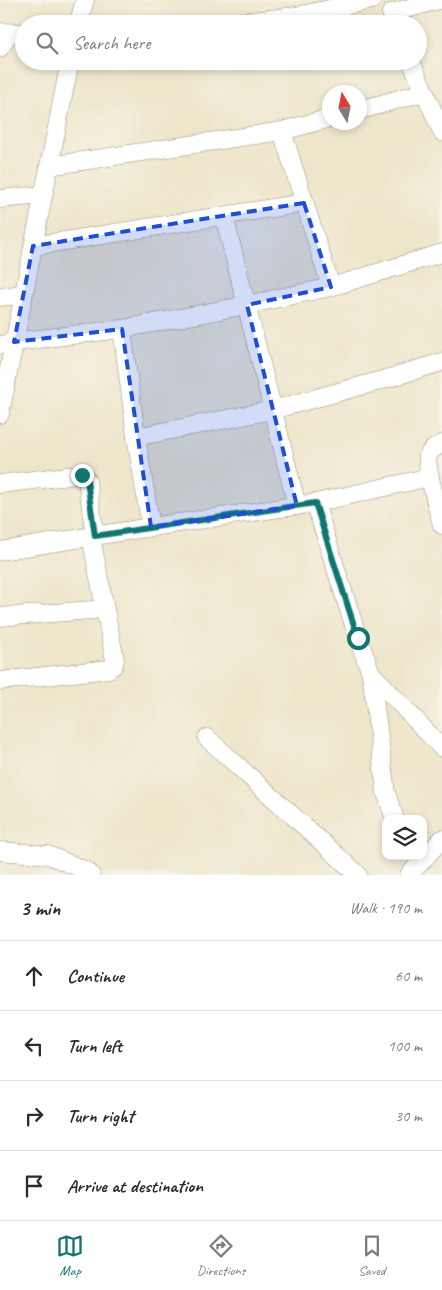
<!DOCTYPE html>
<meta charset="utf-8">
<style>
:root{--surface:#fff;--page:#f7f7f7;--text:#2b2b33;--muted:#7c7c81;--line:#e1e1e2;--accent:#0f766e}
body{margin:0;font-family:Caveat,sans-serif;background:var(--page);color:var(--text)}
.controls{position:absolute;right:15px;bottom:15px;display:grid;overflow:hidden;border-radius:10px;box-shadow:0 2px 8px #0003}
.controls button{width:45px;height:45px;display:grid;place-items:center;padding:0;border:0;border-bottom:1px solid var(--line);background:var(--surface);color:var(--text);font:25px sans-serif}
.compass{position:absolute;left:322px;top:85px;width:45px;height:45px;border-radius:50%;background:var(--surface);box-shadow:0 2px 8px #0003;rotate:350deg}
.stop{position:absolute;width:15px;height:15px;margin:-11px;border:4px solid #0f766e;border-radius:50%;background:#fff}
.stop.end{background:#0f766e;border-color:#fff;box-shadow:0 1px 5px #0008}
.list{margin:0;padding:0;list-style:none}
h2{display:flex;justify-content:space-between;align-items:center;height:65px;margin:0;padding:0 20px;font-size:21px}
h2 small{font-size:16px;font-weight:400;color:var(--muted)}
.list li{display:grid;grid-template-columns:32px 1fr auto;gap:15px;align-items:center;box-sizing:border-box;height:70px;padding:0 20px;border-top:1px solid var(--line)}
.list b{display:block;font-size:19px;white-space:nowrap}
.list em{font-size:16px;font-style:normal;color:var(--muted)}
.icon{flex:none;width:28px;height:28px;fill:none;stroke:currentColor;stroke-width:2;stroke-linecap:round;stroke-linejoin:round}
.map{position:relative;flex:none;width:442px;height:875px;overflow:hidden}
.search{position:absolute;background:var(--surface);box-shadow:0 2px 8px #0003;left:15px;right:15px;top:15px;height:55px;display:flex;align-items:center;gap:12px;box-sizing:border-box;padding:0 18px;border-radius:28px;color:var(--muted);font-size:19px}
.sheet{height:345px;background:var(--surface)}
nav{display:flex;justify-content:space-around;align-items:center;box-sizing:border-box;height:70px;border-top:1px solid var(--line);background:var(--surface);font-size:14px;color:var(--muted)}
nav a{display:grid;justify-items:center;gap:2px}
nav .on{color:var(--accent)}
.map>svg:first-child{display:block}
</style>
<div class="map">
<svg width="442" height="875" viewBox="0 0 442 875">
<rect width="100%" height="100%" fill="#f7f3e8"/>
<filter id="ink" filterUnits="userSpaceOnUse"><feTurbulence type="fractalNoise" baseFrequency=".02" numOctaves="2"/><feDisplacementMap in="SourceGraphic" scale="10" xChannelSelector="R" yChannelSelector="G"/><feConvolveMatrix kernelMatrix="1 2 1 2 8 2 1 2 1" color-interpolation-filters="sRGB"/></filter>
<filter id="wash" filterUnits="userSpaceOnUse"><feTurbulence type="fractalNoise" baseFrequency=".0096" numOctaves="4" result="noise"/><feDisplacementMap in="SourceGraphic" scale="20" xChannelSelector="R" yChannelSelector="G"/><feGaussianBlur stdDeviation="1.12" result="paint"/><feColorMatrix in="noise" values="0 0 0 0 0 0 0 0 0 0 0 0 0 0 0 0 0 1.4 0 .05"/><feComposite in="paint" operator="in"/></filter>
<g filter="url(#wash)">
<rect width="100%" height="100%" fill="#eee6cb"/>
</g>
<g filter="url(#ink)">
<g fill="none" stroke-linecap="round" stroke-linejoin="round">
<defs>
<g id="street">
<path d="M391 13 439 0"/>
<path d="M78 24 85 0"/>
<path d="M222 24 296 16 372 0"/>
<path d="M0 32 24 33"/>
<path d="M0 48 9 33"/>
<path d="M411 61 442 132"/>
<path d="M360 110 424 92"/>
<path d="M282 131 331 287"/>
<path d="M49 166 282 131 330 118"/>
<path d="M0 199 43 195"/>
<path d="M224 216C249 312 272 409 297 506"/>
<path d="M33 246 304 203"/>
<path d="M0 297 23 294"/>
<path d="M122 329 136 437 151 527"/>
<path d="M0 345 14 342 122 329 247 305 331 287 442 253"/>
<path d="M0 414 70 61"/>
<path d="M136 437 272 410 379 381 442 362"/>
<path d="M442 444C436 447 430 450 428 456 425 466 439 513 442 525"/>
<path d="M0 484 76 475H82L87 480 95 536"/>
<path d="M315 503 358 638 371 673 386 793 395 819"/>
<path d="M0 551 151 527 315 503 430 477"/>
<path d="M0 617 105 609"/>
<path d="M371 673 442 748"/>
<path d="M0 681 109 669 114 665 115 660 91 537"/>
<path d="M207 738 358 875"/>
<path d="M0 851 48 855 87 871 91 875"/>
<path d="M409 875 442 839"/>
</g>
</defs>
<use href="#street" stroke="#948874" stroke-width="19"/>
<use href="#street" stroke="#fff" stroke-width="18"/>
</g>
</g>
<g fill="none" stroke-linecap="round" stroke-linejoin="round" filter="url(#ink)">
<path stroke="#0f766e" stroke-width="6" d="M82 475 87 480 95 536 315 503 358 638"/>
</g>
<path fill="#1d4ed8" fill-opacity="0.2" stroke="#1d4ed8" stroke-width="4" stroke-dasharray="10 6" stroke-linejoin="round" d="M304 203 331 287 247 305 297 506 151 527 122 329 14 342 33 246Z"/>
</svg>
<div class="controls">
<button><svg class="icon" aria-label="layers" viewBox="0 0 24 24"><path d="M12 4l9 5-9 5-9-5zM3 14l9 5 9-5"/></svg></button>
</div>
<svg class="compass" viewBox="-18 -18 36 36"><path d="M0-13l5 13h-10z" fill="#e53935"/><path d="M0 13l5-13h-10z" fill="#7c7c81"/></svg>
<div class="stop" style="left:358px;top:638px"></div>
<div class="stop end" style="left:82px;top:475px"></div>
<div class="search"><svg class="icon" aria-label="search" viewBox="0 0 24 24"><circle cx="10" cy="10" r="6"/><path d="M15 15l6 6"/></svg>Search here</div>
</div>
<section class="sheet">
<h2>3 min<small>Walk · 190 m</small></h2>
<ul class="list">
<li><svg class="icon" aria-label="ahead" viewBox="0 0 24 24"><path d="M12 20V5M6 11l6-6 6 6"/></svg><div><b>Continue</b></div><em>60 m</em></li>
<li><svg class="icon" aria-label="left" viewBox="0 0 24 24"><path d="M17 20v-9H6M10 6l-5 5 5 5"/></svg><div><b>Turn left</b></div><em>100 m</em></li>
<li><svg class="icon" aria-label="right" viewBox="0 0 24 24"><path d="M7 20v-9h11M14 6l5 5-5 5"/></svg><div><b>Turn right</b></div><em>30 m</em></li>
<li><svg class="icon" aria-label="arrive" viewBox="0 0 24 24"><path d="M6 21V4h12l-3 4 3 4H6"/></svg><div><b>Arrive at destination</b></div></li>
</ul>
</section>
<nav>
<a class="on"><svg class="icon" aria-label="map" viewBox="0 0 24 24"><path d="M3 6l6-2 6 2 6-2v14l-6 2-6-2-6 2zM9 4v14M15 6v14"/></svg>Map</a>
<a><svg class="icon" aria-label="directions" viewBox="0 0 24 24"><path d="M12 3l9 9-9 9-9-9zM9 14v-3h6M13 9l2 2-2 2"/></svg>Directions</a>
<a><svg class="icon" aria-label="saved" viewBox="0 0 24 24"><path d="M7 4h10v16l-5-4-5 4z"/></svg>Saved</a>
</nav>
